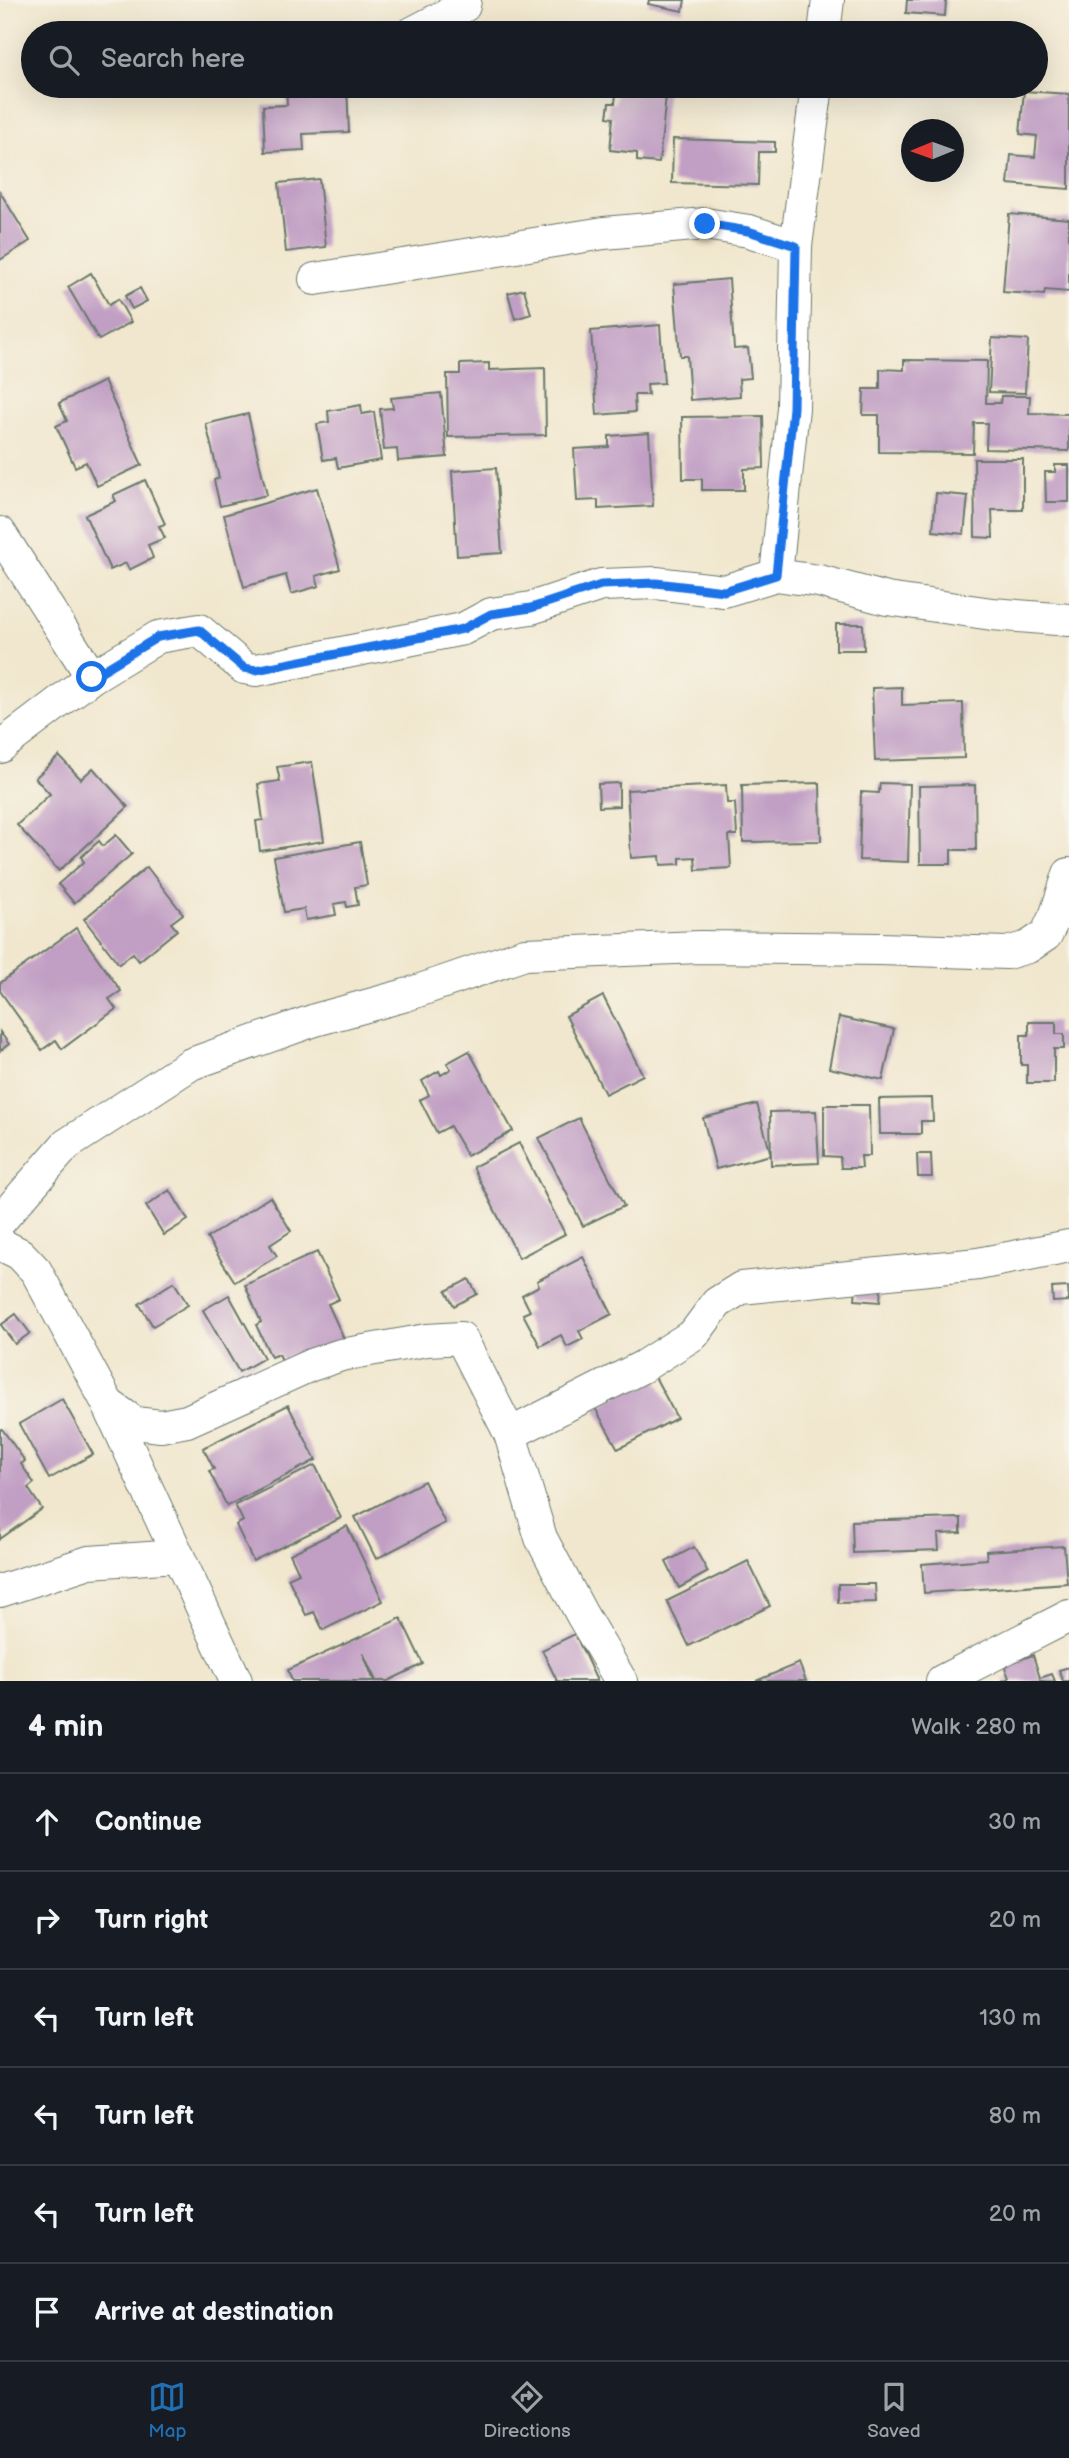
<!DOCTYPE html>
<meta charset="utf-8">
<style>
:root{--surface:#171b24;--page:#20242c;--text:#f1f3f6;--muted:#9ea1a6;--line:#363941;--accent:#1f6fb2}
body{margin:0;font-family:"Balsamiq Sans",sans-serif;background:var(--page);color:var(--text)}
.compass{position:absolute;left:901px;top:119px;width:63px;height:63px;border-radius:50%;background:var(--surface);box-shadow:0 7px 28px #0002;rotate:269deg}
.stop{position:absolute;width:21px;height:21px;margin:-16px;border:5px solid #1a73e8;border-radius:50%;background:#fff}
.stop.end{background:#1a73e8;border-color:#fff;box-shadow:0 2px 7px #0008}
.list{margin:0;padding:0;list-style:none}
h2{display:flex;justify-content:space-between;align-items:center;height:91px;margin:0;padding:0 28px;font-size:30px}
h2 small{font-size:23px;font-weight:400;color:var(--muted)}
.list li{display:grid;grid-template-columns:46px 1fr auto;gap:21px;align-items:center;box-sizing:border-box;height:98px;padding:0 28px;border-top:2px solid var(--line)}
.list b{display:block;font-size:26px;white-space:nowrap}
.list em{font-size:23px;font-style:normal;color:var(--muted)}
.icon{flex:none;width:38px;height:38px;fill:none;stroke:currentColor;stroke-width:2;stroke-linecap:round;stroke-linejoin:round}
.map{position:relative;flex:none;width:1069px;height:1681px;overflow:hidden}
.search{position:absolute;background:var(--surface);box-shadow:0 7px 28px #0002;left:21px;right:21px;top:21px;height:77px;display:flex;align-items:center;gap:18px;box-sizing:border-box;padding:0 24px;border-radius:38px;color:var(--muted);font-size:26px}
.sheet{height:679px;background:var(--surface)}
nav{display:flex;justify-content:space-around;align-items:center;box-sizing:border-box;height:98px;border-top:2px solid var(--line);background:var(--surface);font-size:19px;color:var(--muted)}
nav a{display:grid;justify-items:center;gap:4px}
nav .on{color:var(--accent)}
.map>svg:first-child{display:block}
</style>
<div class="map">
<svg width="1069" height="1681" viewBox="0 0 1069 1681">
<rect width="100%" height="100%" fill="#f7f3e8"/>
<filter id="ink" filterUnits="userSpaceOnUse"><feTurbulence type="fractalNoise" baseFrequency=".0143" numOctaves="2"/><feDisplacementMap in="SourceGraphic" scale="14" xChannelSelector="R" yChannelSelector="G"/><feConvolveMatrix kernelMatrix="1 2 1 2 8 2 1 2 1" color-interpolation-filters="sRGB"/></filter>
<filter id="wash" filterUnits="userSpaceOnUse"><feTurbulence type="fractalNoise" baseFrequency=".00686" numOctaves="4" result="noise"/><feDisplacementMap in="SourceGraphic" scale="28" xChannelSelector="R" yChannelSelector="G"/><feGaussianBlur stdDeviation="1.57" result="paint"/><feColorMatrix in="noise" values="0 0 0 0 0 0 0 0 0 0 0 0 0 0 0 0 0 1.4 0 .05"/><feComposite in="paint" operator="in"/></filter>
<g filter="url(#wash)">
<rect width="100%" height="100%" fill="#f1e7ce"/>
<g id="blocks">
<g fill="#c19fc4">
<path d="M649 0H685L683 11 648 4Z"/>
<path d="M907 0H946L945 16 906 13Z"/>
<path d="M286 86H347L349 132 303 134 304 150 265 152 263 106 287 105Z"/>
<path d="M617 86H667L659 163 637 161V153L610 150 613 118 607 117 609 103H615Z"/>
<path d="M1024 91 1069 94V189L1008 184 1011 155 1035 157 1037 136 1020 134Z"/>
<path d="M673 139 775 142V152H759L758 185 672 183Z"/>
<path d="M319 179 326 247 286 252 279 183Z"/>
<path d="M0 192 30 241 0 260Z"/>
<path d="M1009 214 1069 219V292L1045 290 1044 295 1003 292Z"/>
<path d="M91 273 109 305 118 299 131 322 99 340 68 287Z"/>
<path d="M729 279 734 349 748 348 751 378 739 379 740 396 690 400 687 356H680L674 284Z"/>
<path d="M140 288 147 301 132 309 125 296Z"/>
<path d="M524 289 531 314 515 319 508 293Z"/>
<path d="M660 325 664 383 647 384 648 395H634L635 412 597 415 591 331Z"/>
<path d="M992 338 1028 340 1025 393 989 392Z"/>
<path d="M904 360 987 361 986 403H1000L1001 396H1030L1029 413 1069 414V451L986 449 987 423H974L973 453 879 452V415H863L864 389H880V369L904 370Z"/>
<path d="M489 363V370L545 368 546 435 448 437 447 374H460V364Z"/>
<path d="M104 381 142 465 97 486 86 462 75 467 56 426 67 421 59 403Z"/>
<path d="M441 393 447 457 398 461 397 449 384 450 380 409 393 408 391 398Z"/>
<path d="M361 405 362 414 374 412 381 460 338 468 336 458 323 460 317 424 329 422 328 411Z"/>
<path d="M248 414 267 495 220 506 214 480 219 478 206 424Z"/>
<path d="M763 416 764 468 744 469V490H702V479H683L682 417Z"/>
<path d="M649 433 653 506 598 509V500L577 501 574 449 609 447V436Z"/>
<path d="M974 459H1023V510H992L993 538 975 537Z"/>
<path d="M1055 465H1069V502H1046L1045 472H1055Z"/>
<path d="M496 468 502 553 457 556 452 471Z"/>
<path d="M145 480 165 524 159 526 165 538 148 545 153 558 129 570 126 563 110 570 85 515 116 501 113 495Z"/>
<path d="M317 488 340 569 316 576 319 586 291 594 286 575 244 587 224 515Z"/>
<path d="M936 493 968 496 964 534 933 531Z"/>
<path d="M836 624H863L864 650H836Z"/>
<path d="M902 687V705L963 703 964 758 875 761 872 688Z"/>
<path d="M59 756 81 779 93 768 128 807 59 871 17 825 50 794 35 778Z"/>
<path d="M312 762 324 841 260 851 256 821 263 820 258 784 280 781 277 767Z"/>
<path d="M619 783V806L599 807 598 784Z"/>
<path d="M820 783 821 841 743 842 742 785Z"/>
<path d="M880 783 910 784 908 862 859 860 861 792 879 793Z"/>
<path d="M726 785 727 803H735L737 835H729L731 868 696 870 695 857 680 858V864L661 865 660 856 631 858 627 790Z"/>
<path d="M975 785 976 850H951V864H920L919 786Z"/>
<path d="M116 835 132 854 74 903 58 884 84 862 81 857 99 841 103 846Z"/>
<path d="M360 842 367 885 355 887 358 905 347 907 346 902 334 904 336 915 306 920 304 909 284 912 274 857Z"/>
<path d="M147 867 183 914 171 923 177 930 139 961 133 953 119 964 84 919Z"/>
<path d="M76 928 121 991 109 999 116 1009 62 1049 56 1040 42 1050 0 991V983Z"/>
<path d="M603 996 643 1075 605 1094 566 1016Z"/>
<path d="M839 1017 894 1029 883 1080 829 1068Z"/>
<path d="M1029 1022H1056V1034H1064V1049H1054V1083H1027V1065H1021V1035H1029Z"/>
<path d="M0 1032 9 1044 0 1051Z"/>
<path d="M469 1051 513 1131 467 1156 450 1126 437 1133 420 1100 429 1095 422 1081 439 1071 441 1075 451 1069 447 1063Z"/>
<path d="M932 1098 933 1121H921V1134H880L879 1099Z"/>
<path d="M757 1104 771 1155 716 1169 703 1118Z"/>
<path d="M824 1105H869L870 1156H861L862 1168H841L840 1157 824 1156Z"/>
<path d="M816 1111 819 1163 771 1165 770 1112Z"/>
<path d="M579 1118 624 1206 583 1226 539 1138Z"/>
<path d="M519 1143 565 1234 519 1258 473 1167Z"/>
<path d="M917 1154H931L932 1177H918Z"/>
<path d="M170 1190 188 1220 164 1235 146 1206Z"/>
<path d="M270 1197 291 1231 270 1245 277 1256 235 1282 207 1238Z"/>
<path d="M317 1252 339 1299 328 1304 344 1339 285 1367 279 1354 271 1357 256 1325 261 1322 245 1285Z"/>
<path d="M583 1257 612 1314 579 1331 583 1339 567 1347 561 1335 540 1346 523 1314 530 1311 522 1295 539 1286 537 1281Z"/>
<path d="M469 1279 477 1294 454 1306 446 1291Z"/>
<path d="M174 1282 188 1305 153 1326 139 1304Z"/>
<path d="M856 1286 881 1287 880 1302 855 1300Z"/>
<path d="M1068 1287 1069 1301 1053 1302 1052 1288Z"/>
<path d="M229 1295 264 1358 239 1372 203 1310Z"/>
<path d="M16 1314 30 1333 15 1344 1 1325Z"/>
<path d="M654 1375 677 1418 618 1449 595 1408Z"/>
<path d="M62 1399 93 1454 49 1479 19 1424Z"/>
<path d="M288 1405 316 1460 227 1506 209 1471 214 1469 203 1448Z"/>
<path d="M2 1429 25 1461 21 1464 34 1483 28 1488 42 1509 0 1539V1430Z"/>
<path d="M315 1465 341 1518 253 1561 236 1525 243 1521 235 1505Z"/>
<path d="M424 1481 445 1523 376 1559 355 1517Z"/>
<path d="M961 1518V1533L938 1534 939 1550 853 1553 852 1521Z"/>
<path d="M347 1526 383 1601 323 1630 314 1612 306 1615 288 1578 299 1573 290 1554Z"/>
<path d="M1064 1546 1067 1583 924 1593 922 1564 987 1559 986 1551Z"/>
<path d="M694 1547 708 1572 679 1588 666 1562Z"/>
<path d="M748 1561 770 1606 689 1646 667 1601Z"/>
<path d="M838 1584H875L876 1602 838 1603Z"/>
<path d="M401 1618 423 1664 388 1681H376L363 1653 374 1681H292L288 1670Z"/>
<path d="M575 1634 597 1681H557L542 1650Z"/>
<path d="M1033 1655 1040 1678 1052 1674 1055 1681H1002L1009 1678 1004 1665Z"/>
<path d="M799 1663 806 1681H756Z"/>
<path d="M1069 1667V1681H1063L1059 1670Z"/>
</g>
</g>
</g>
<g filter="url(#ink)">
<use href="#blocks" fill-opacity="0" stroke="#68786a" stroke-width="2"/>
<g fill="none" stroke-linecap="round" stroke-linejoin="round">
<defs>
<g id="minor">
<path d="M412 33 464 6 465 0"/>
<path d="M824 33 828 0"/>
<path d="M315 279 604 233 705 224 749 231 796 246"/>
<path d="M0 533 92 677"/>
<path d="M776 575 819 581 887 599 992 614 1069 620"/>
<path d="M0 747 92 677 158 637 199 630 244 668 256 670 463 629 491 614 531 608 601 585 656 583 724 591 776 575 793 408 796 246 817 86"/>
<path d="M0 1221 66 1145 191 1064 315 1020 406 995 525 954 700 947 880 949 1007 953 1028 947 1046 935 1056 914 1069 874"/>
<path d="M0 1244 20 1254 36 1271 108 1404 236 1681"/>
<path d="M108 1404 135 1423 161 1426 187 1421 311 1365 341 1355 427 1340 461 1338 510 1434 541 1538 582 1615 621 1681"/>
<path d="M510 1434 642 1367 694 1334 717 1303 741 1288 978 1264 1069 1246"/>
<path d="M0 1591 89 1562 178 1556"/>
<path d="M942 1681 1069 1616"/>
</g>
</defs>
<use href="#minor" stroke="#68786a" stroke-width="34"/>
<use href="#minor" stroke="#fff" stroke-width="32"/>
</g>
</g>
<g fill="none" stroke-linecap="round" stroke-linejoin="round" filter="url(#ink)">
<path stroke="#1a73e8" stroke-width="9" d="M92 677 158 637 199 630 244 668 256 670 463 629 491 614 531 608 601 585 656 583 724 591 776 575 793 408 796 246 748 231 705 224"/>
</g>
</svg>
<svg class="compass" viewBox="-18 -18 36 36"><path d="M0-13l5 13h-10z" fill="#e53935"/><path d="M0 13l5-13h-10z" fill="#9ea1a6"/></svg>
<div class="stop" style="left:92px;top:677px"></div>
<div class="stop end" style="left:705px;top:224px"></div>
<div class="search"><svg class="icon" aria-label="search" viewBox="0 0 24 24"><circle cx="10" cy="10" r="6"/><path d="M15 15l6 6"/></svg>Search here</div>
</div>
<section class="sheet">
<h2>4 min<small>Walk · 280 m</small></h2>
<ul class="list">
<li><svg class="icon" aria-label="ahead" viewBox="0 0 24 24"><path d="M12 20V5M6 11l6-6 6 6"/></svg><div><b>Continue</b></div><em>30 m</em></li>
<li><svg class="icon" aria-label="right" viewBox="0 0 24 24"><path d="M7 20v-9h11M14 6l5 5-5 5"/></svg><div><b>Turn right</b></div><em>20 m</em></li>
<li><svg class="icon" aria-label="left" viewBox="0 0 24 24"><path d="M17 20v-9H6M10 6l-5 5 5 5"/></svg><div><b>Turn left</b></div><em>130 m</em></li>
<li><svg class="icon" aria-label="left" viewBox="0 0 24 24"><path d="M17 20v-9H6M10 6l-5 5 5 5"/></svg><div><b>Turn left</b></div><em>80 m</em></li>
<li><svg class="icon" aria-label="left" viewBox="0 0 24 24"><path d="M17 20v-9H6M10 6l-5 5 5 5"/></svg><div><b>Turn left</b></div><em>20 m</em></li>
<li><svg class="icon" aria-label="arrive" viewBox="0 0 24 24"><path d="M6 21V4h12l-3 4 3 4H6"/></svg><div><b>Arrive at destination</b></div></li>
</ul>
</section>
<nav>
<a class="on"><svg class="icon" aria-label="map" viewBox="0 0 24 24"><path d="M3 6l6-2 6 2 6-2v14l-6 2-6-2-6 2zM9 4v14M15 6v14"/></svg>Map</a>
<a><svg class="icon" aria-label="directions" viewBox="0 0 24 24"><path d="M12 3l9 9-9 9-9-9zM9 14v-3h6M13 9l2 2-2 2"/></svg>Directions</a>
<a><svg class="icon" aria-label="saved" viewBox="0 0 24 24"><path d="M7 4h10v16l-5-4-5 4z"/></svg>Saved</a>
</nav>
